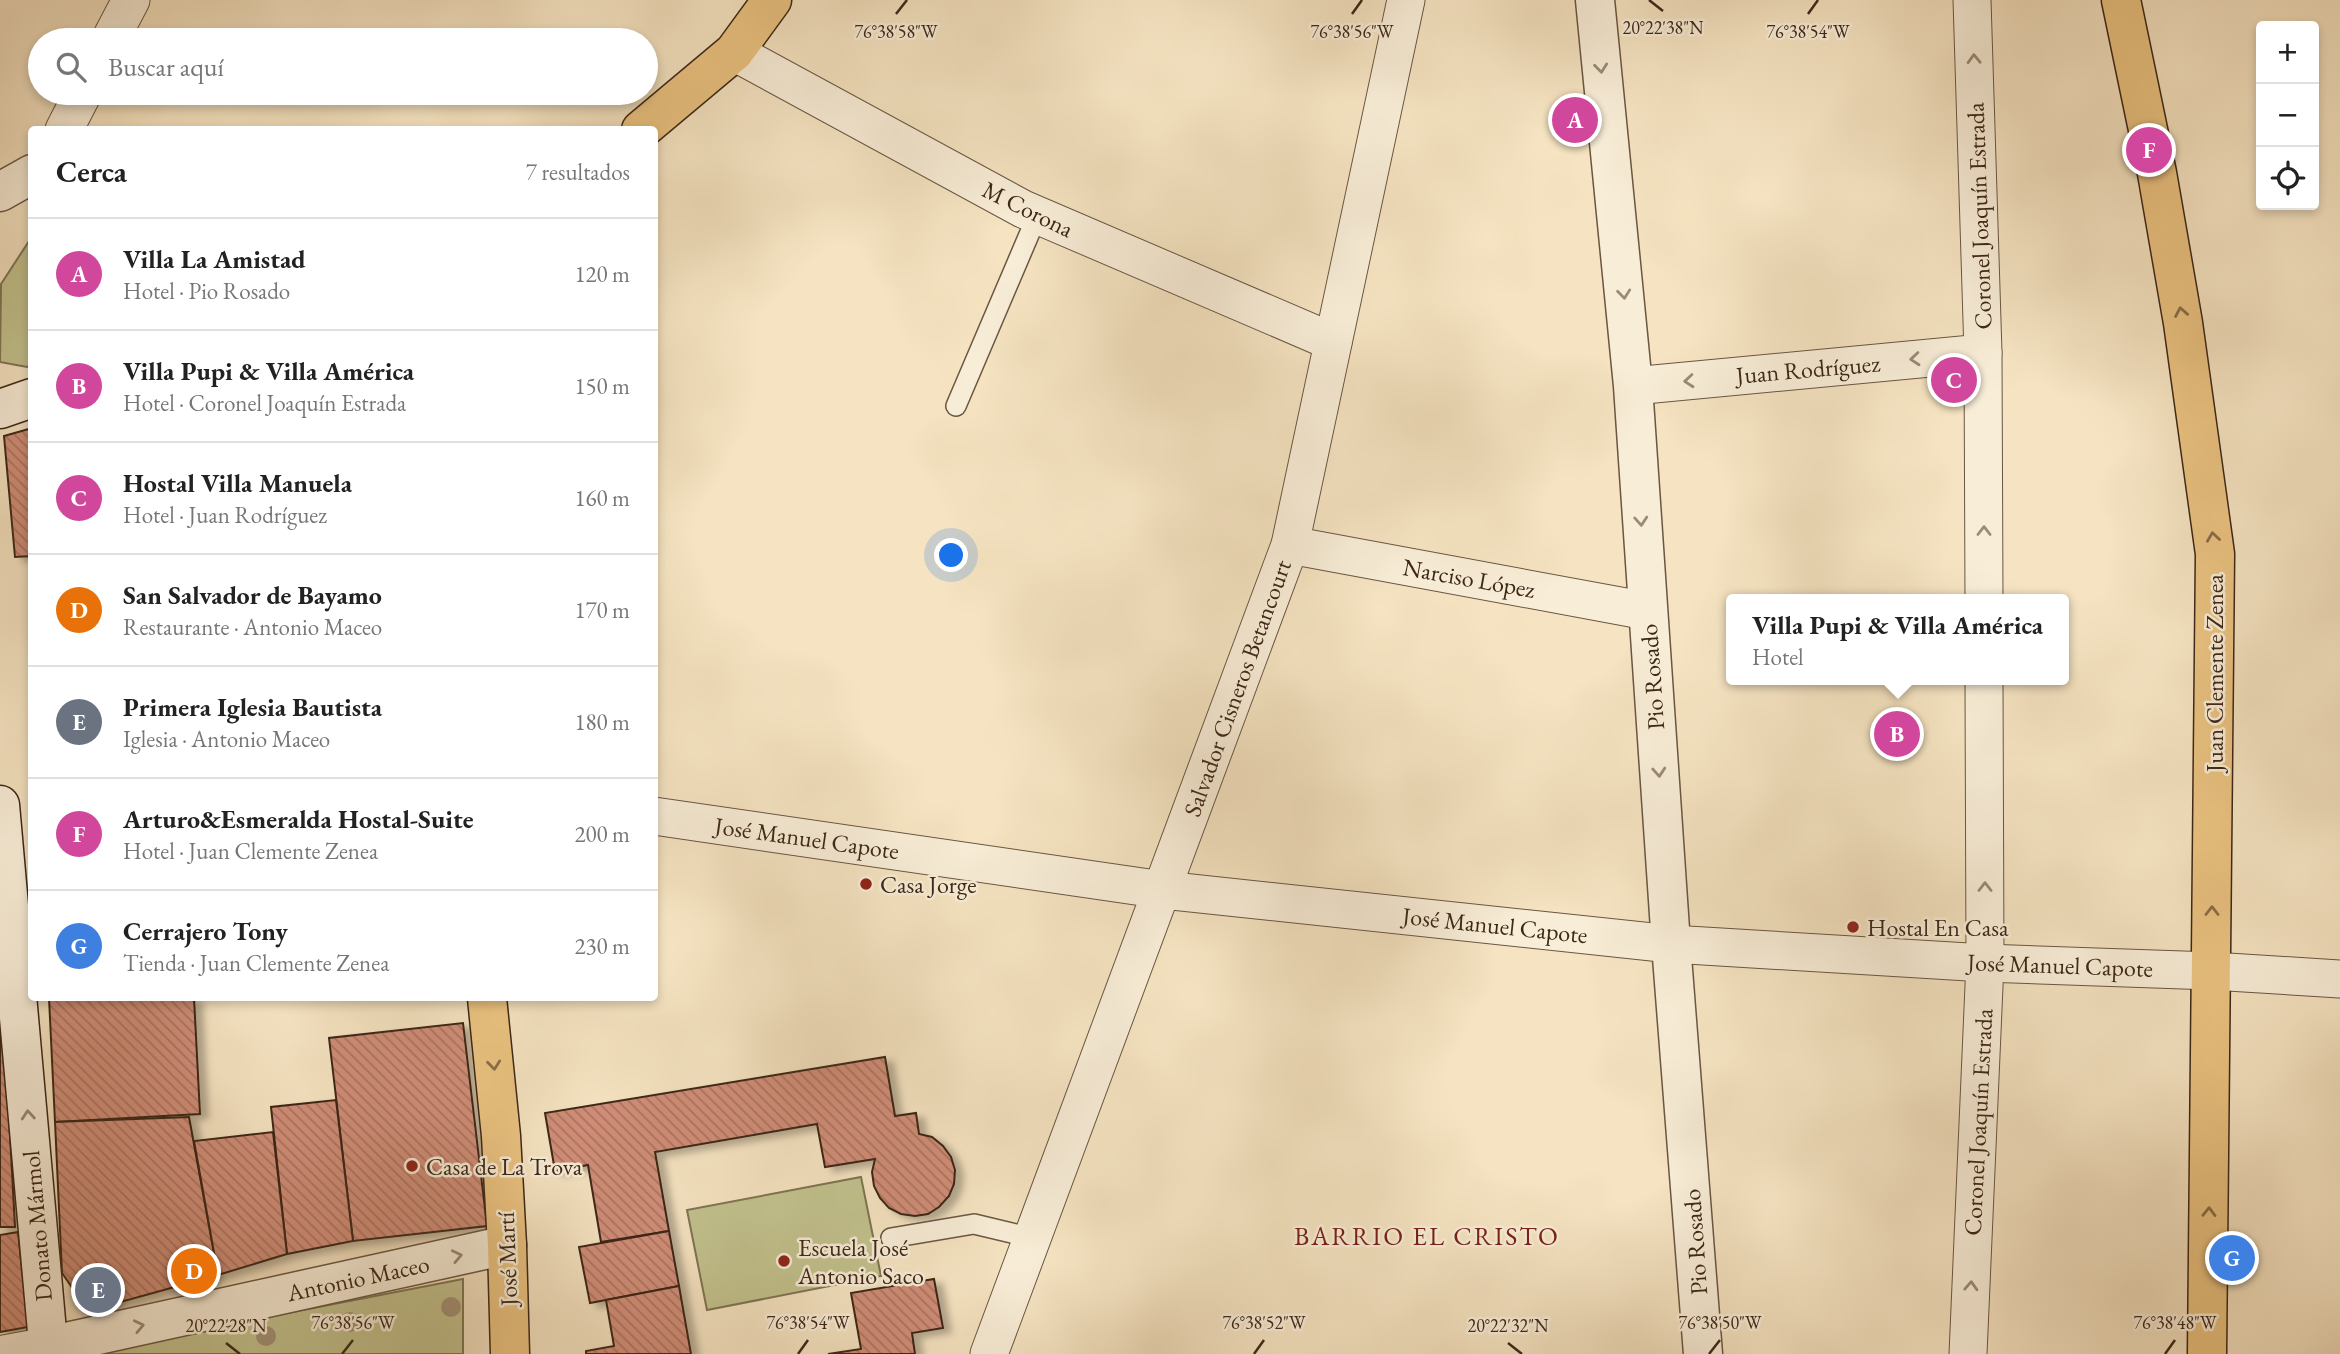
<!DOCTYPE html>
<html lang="es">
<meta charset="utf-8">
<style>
:root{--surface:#fff;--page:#f2f2f2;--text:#222;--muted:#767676;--line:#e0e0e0;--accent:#8f2418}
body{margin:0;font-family:"EB Garamond",serif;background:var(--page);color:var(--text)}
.controls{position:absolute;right:21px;top:21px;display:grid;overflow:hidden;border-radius:7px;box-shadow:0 4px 10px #0003}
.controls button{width:63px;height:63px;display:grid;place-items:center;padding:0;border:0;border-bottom:2px solid var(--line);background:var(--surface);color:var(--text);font:35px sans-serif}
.you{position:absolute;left:952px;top:556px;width:24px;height:24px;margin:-18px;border:5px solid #fff;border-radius:50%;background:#1a73e8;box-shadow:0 0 0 10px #1a73e833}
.badge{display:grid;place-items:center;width:46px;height:46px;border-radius:50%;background:var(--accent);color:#fff;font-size:23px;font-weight:700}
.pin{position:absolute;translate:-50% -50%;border:4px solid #fff;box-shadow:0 2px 7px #0006}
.popup{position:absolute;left:1726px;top:594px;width:343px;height:91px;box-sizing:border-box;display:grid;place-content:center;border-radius:7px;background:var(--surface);filter:drop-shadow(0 2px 5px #0005);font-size:23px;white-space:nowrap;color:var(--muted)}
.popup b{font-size:26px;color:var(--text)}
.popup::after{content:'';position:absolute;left:50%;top:100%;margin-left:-14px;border:14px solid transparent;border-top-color:var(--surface)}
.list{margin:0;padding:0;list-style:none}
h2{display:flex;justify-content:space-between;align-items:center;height:91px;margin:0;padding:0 28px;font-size:30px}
h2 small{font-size:23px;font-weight:400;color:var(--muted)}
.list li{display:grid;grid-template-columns:46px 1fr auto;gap:21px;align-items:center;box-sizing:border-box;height:112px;padding:0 28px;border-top:2px solid var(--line)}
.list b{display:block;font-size:26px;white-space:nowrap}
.list p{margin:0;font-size:23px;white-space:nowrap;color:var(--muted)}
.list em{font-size:23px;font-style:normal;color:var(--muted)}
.icon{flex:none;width:38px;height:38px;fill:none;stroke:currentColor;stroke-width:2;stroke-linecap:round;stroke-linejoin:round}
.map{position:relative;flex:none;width:2340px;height:1354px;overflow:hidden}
.search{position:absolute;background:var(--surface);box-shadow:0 4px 10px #0003;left:28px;top:28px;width:630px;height:77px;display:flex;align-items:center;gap:18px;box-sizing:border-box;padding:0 24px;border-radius:38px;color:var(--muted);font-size:26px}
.panel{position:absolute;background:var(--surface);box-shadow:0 4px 10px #0003;left:28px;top:126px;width:630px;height:875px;border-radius:7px}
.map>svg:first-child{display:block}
</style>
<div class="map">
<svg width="2340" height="1354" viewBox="0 0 2340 1354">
<defs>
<pattern id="building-back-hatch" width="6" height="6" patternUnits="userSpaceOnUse" patternTransform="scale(1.75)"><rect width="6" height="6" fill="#d08d77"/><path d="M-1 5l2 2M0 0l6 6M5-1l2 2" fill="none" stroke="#aa7361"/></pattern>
<filter id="shadow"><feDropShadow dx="8" dy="4.5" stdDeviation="3.5" flood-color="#0004"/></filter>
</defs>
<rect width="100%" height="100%" fill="#f5e3c1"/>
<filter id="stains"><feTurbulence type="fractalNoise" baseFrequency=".00286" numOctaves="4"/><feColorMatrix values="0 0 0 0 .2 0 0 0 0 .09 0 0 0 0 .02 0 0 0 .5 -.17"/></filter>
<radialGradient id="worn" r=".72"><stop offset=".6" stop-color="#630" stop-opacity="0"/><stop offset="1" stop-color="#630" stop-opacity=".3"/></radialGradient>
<g fill="#c2c28e" stroke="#7f7453" stroke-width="2">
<path d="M31 238 32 365 27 367 0 362 1 284Z"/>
<path d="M861 1177 881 1276 707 1310 687 1210Z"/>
<path d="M463 1279V1354H76Z"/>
</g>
<g fill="url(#building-back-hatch)" stroke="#3c2718" stroke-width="2" filter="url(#shadow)">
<path d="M32 428V556L15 557 4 436Z"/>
<path d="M0 987H2L15 1227H0Z"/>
<path d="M49 998H194L200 1114 55 1122Z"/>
<path d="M463 1023 487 1226 353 1241 329 1038Z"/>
<path d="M885 1057 895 1116 916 1113 919 1134 932 1137 943 1146 951 1157 955 1170 954 1184 949 1196 939 1207 928 1214 915 1216 901 1214 889 1208 880 1198 874 1186 872 1172 875 1159 825 1167 817 1124 655 1152 669 1231 601 1242 588 1165 555 1171 545 1113Z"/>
<path d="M336 1100 353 1241 287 1254 271 1107Z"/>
<path d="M189 1117 218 1275 99 1308 80 1299 62 1273 55 1122Z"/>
<path d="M273 1132 287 1254 218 1275 194 1141Z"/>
<path d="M669 1231 679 1286 590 1303 579 1247Z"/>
<path d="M18 1232 28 1327 0 1332V1235Z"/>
<path d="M934 1279 943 1328 912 1333 915 1354H828L861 1349 851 1293Z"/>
<path d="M679 1286 691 1354H586V1351L614 1346 606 1300Z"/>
</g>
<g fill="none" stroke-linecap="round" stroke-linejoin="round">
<defs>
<g id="service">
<path d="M956 406 1037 216"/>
<path d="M891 1238 974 1224 1033 1238"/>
</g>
<g id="minor">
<path d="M1972 0 1983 353 1984 599"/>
<path d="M110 40 131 0"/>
<path d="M734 52 1023 209 1333 342"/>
<path d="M64 130 83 93"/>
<path d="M1633 386 1983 353"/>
<path d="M1290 545 1647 611"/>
<path d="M654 816 1163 890 1671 944 1985 963 2212 971 2340 979"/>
<path d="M4 1354 48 1346"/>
<path d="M989 1354 1290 545 1406 0"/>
<path d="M1968 1354 1985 963 1984 680"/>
</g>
<g id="tertiary">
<path d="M1595 0 1633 386 1671 944 1703 1354"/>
<path d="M0 192 32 174"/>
<path d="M48 1346 507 1245"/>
</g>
<g id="secondary">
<path d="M0 409 32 398"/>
<path d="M0 805 49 1354"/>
</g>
<g id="primary">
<path d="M2121 0 2157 173 2183 323 2215 554 2207 1354"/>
<path d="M641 130 734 52 772 0"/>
<path d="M487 998 501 1136 507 1245 510 1354"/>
</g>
</defs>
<use href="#service" stroke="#6a5642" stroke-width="22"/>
<use href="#minor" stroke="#6a5642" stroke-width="39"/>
<use href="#tertiary" stroke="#6a5642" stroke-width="41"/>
<use href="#secondary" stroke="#3c2718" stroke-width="41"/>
<use href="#primary" stroke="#3c2718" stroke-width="41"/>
<use href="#service" stroke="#f8edd7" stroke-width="19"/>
<use href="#minor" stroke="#f8edd7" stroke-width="37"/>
<use href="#tertiary" stroke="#f8edd7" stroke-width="38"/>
<use href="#secondary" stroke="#f8edd7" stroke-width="38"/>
<use href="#primary" stroke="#eac280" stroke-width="38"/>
</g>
<g fill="#a29175">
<circle cx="451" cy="1307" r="10"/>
<circle cx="350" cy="1322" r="10"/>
<circle cx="266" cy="1336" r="10"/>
</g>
<defs><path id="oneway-chevron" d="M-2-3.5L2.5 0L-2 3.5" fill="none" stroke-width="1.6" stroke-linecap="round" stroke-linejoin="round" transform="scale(1.75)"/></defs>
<g stroke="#9a8a78">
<use href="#oneway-chevron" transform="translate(1974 59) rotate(-92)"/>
<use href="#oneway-chevron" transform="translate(1601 68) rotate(84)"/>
<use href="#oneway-chevron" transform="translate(1624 294) rotate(84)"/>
<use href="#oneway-chevron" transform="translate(1915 359) rotate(175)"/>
<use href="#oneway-chevron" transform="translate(1689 381) rotate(175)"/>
<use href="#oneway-chevron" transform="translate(1641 521) rotate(86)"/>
<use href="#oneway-chevron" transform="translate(1984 531) rotate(-90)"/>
<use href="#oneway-chevron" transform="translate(1659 772) rotate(86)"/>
<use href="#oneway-chevron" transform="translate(1985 887) rotate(-90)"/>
<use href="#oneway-chevron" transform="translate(28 1115) rotate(-95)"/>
<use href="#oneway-chevron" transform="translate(457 1256) rotate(-12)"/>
<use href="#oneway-chevron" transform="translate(1971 1286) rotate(-87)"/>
<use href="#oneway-chevron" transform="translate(139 1326) rotate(-12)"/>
</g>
<g stroke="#8a6d47">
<use href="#oneway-chevron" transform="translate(2181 312) rotate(-100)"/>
<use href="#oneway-chevron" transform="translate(2213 537) rotate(-98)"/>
<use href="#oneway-chevron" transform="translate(2212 911) rotate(-90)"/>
<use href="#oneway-chevron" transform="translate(494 1065) rotate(84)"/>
<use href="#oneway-chevron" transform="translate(2209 1212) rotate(-89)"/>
</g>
<path fill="none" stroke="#3c2718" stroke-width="2.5" d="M1649 0 1663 11M896 14 907 0M1352 14 1362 0M1808 14 1818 0M226 1343 240 1354M1508 1343 1522 1354M342 1354 353 1340M798 1354 808 1340M1254 1354 1264 1340M1709 1354 1720 1340M2165 1354 2175 1340"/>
<g fill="#8f2418" stroke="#f8edd7" stroke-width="2.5">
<circle cx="866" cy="884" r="7"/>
<circle cx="1853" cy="927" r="7"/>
<circle cx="412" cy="1166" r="7"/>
<circle cx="784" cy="1261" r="7"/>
</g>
<g text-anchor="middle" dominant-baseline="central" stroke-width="5" stroke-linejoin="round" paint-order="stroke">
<g font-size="24" fill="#3c2718" stroke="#f8edd7">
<text transform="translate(1028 209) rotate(26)">M Corona</text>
<text transform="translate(1979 216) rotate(-92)">Coronel Joaquín Estrada</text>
<text transform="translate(1808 369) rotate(-5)">Juan Rodríguez</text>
<text transform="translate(1469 578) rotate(10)">Narciso López</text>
<text transform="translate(2214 673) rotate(-90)">Juan Clemente Zenea</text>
<text transform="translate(1652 677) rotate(-94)">Pio Rosado</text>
<text transform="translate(1237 688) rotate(-70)">Salvador Cisneros Betancourt</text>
<text transform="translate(807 838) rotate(8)">José Manuel Capote</text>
<text transform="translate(1495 925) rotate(6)">José Manuel Capote</text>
<text transform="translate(2060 965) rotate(2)">José Manuel Capote</text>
<text transform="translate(1978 1122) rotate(-87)">Coronel Joaquín Estrada</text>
<text transform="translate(37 1226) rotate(-95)">Donato Mármol</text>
<text transform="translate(1695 1242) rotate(-94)">Pio Rosado</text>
<text transform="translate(507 1259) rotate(-92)">José Martí</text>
<text transform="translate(358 1278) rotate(-12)">Antonio Maceo</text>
</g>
<g font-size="24" fill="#3c2718" stroke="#f8edd7" text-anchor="start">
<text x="880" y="884">Casa Jorge</text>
<text x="1867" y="927">Hostal En Casa</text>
<text x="426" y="1166">Casa de La Trova</text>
<text x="798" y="1247">Escuela José<tspan x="798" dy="28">Antonio Saco</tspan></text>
</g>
<g font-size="26" letter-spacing="2" fill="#7a1f14" stroke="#f8edd7">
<text x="1427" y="1236">BARRIO EL CRISTO</text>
</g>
</g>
<g font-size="18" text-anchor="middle" fill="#3c2718" stroke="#f8edd7" stroke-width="5" stroke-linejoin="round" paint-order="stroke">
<text x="1663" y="34">20°22'38"N</text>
<text x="896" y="38">76°38'58"W</text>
<text x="1352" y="38">76°38'56"W</text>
<text x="1808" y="38">76°38'54"W</text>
<text x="353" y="1329">76°38'56"W</text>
<text x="808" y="1329">76°38'54"W</text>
<text x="1264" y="1329">76°38'52"W</text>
<text x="1720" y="1329">76°38'50"W</text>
<text x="2175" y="1329">76°38'48"W</text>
<text x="226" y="1332">20°22'28"N</text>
<text x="1508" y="1332">20°22'32"N</text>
</g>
<rect width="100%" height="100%" filter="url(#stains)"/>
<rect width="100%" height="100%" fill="url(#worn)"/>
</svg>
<div class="controls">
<button>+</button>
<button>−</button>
<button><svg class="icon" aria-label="locate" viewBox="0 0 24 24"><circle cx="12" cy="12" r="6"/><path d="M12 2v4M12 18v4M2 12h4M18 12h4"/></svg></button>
</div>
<div class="you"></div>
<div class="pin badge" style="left:1575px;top:120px;background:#d1479c">A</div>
<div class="pin badge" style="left:1897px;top:734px;background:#d1479c">B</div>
<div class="popup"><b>Villa Pupi &amp; Villa América</b>Hotel</div>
<div class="pin badge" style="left:1954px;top:380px;background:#d1479c">C</div>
<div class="pin badge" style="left:194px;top:1271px;background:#e8710a">D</div>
<div class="pin badge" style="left:98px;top:1290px;background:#6b7280">E</div>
<div class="pin badge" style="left:2149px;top:150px;background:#d1479c">F</div>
<div class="pin badge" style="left:2232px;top:1258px;background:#3f7fe0">G</div>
<div class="search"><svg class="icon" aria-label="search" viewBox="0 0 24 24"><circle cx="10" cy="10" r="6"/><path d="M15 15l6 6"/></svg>Buscar aquí</div>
<section class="panel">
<h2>Cerca<small>7 resultados</small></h2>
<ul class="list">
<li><span class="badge" style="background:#d1479c">A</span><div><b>Villa La Amistad</b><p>Hotel · Pio Rosado</p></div><em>120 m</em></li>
<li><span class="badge" style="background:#d1479c">B</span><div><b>Villa Pupi &amp; Villa América</b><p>Hotel · Coronel Joaquín Estrada</p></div><em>150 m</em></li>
<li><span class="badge" style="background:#d1479c">C</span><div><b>Hostal Villa Manuela</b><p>Hotel · Juan Rodríguez</p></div><em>160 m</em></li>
<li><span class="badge" style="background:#e8710a">D</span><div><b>San Salvador de Bayamo</b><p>Restaurante · Antonio Maceo</p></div><em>170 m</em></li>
<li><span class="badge" style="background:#6b7280">E</span><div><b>Primera Iglesia Bautista</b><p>Iglesia · Antonio Maceo</p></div><em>180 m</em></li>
<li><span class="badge" style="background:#d1479c">F</span><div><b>Arturo&amp;Esmeralda Hostal-Suite</b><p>Hotel · Juan Clemente Zenea</p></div><em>200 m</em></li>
<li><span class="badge" style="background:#3f7fe0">G</span><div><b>Cerrajero Tony</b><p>Tienda · Juan Clemente Zenea</p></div><em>230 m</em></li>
</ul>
</section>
</div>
